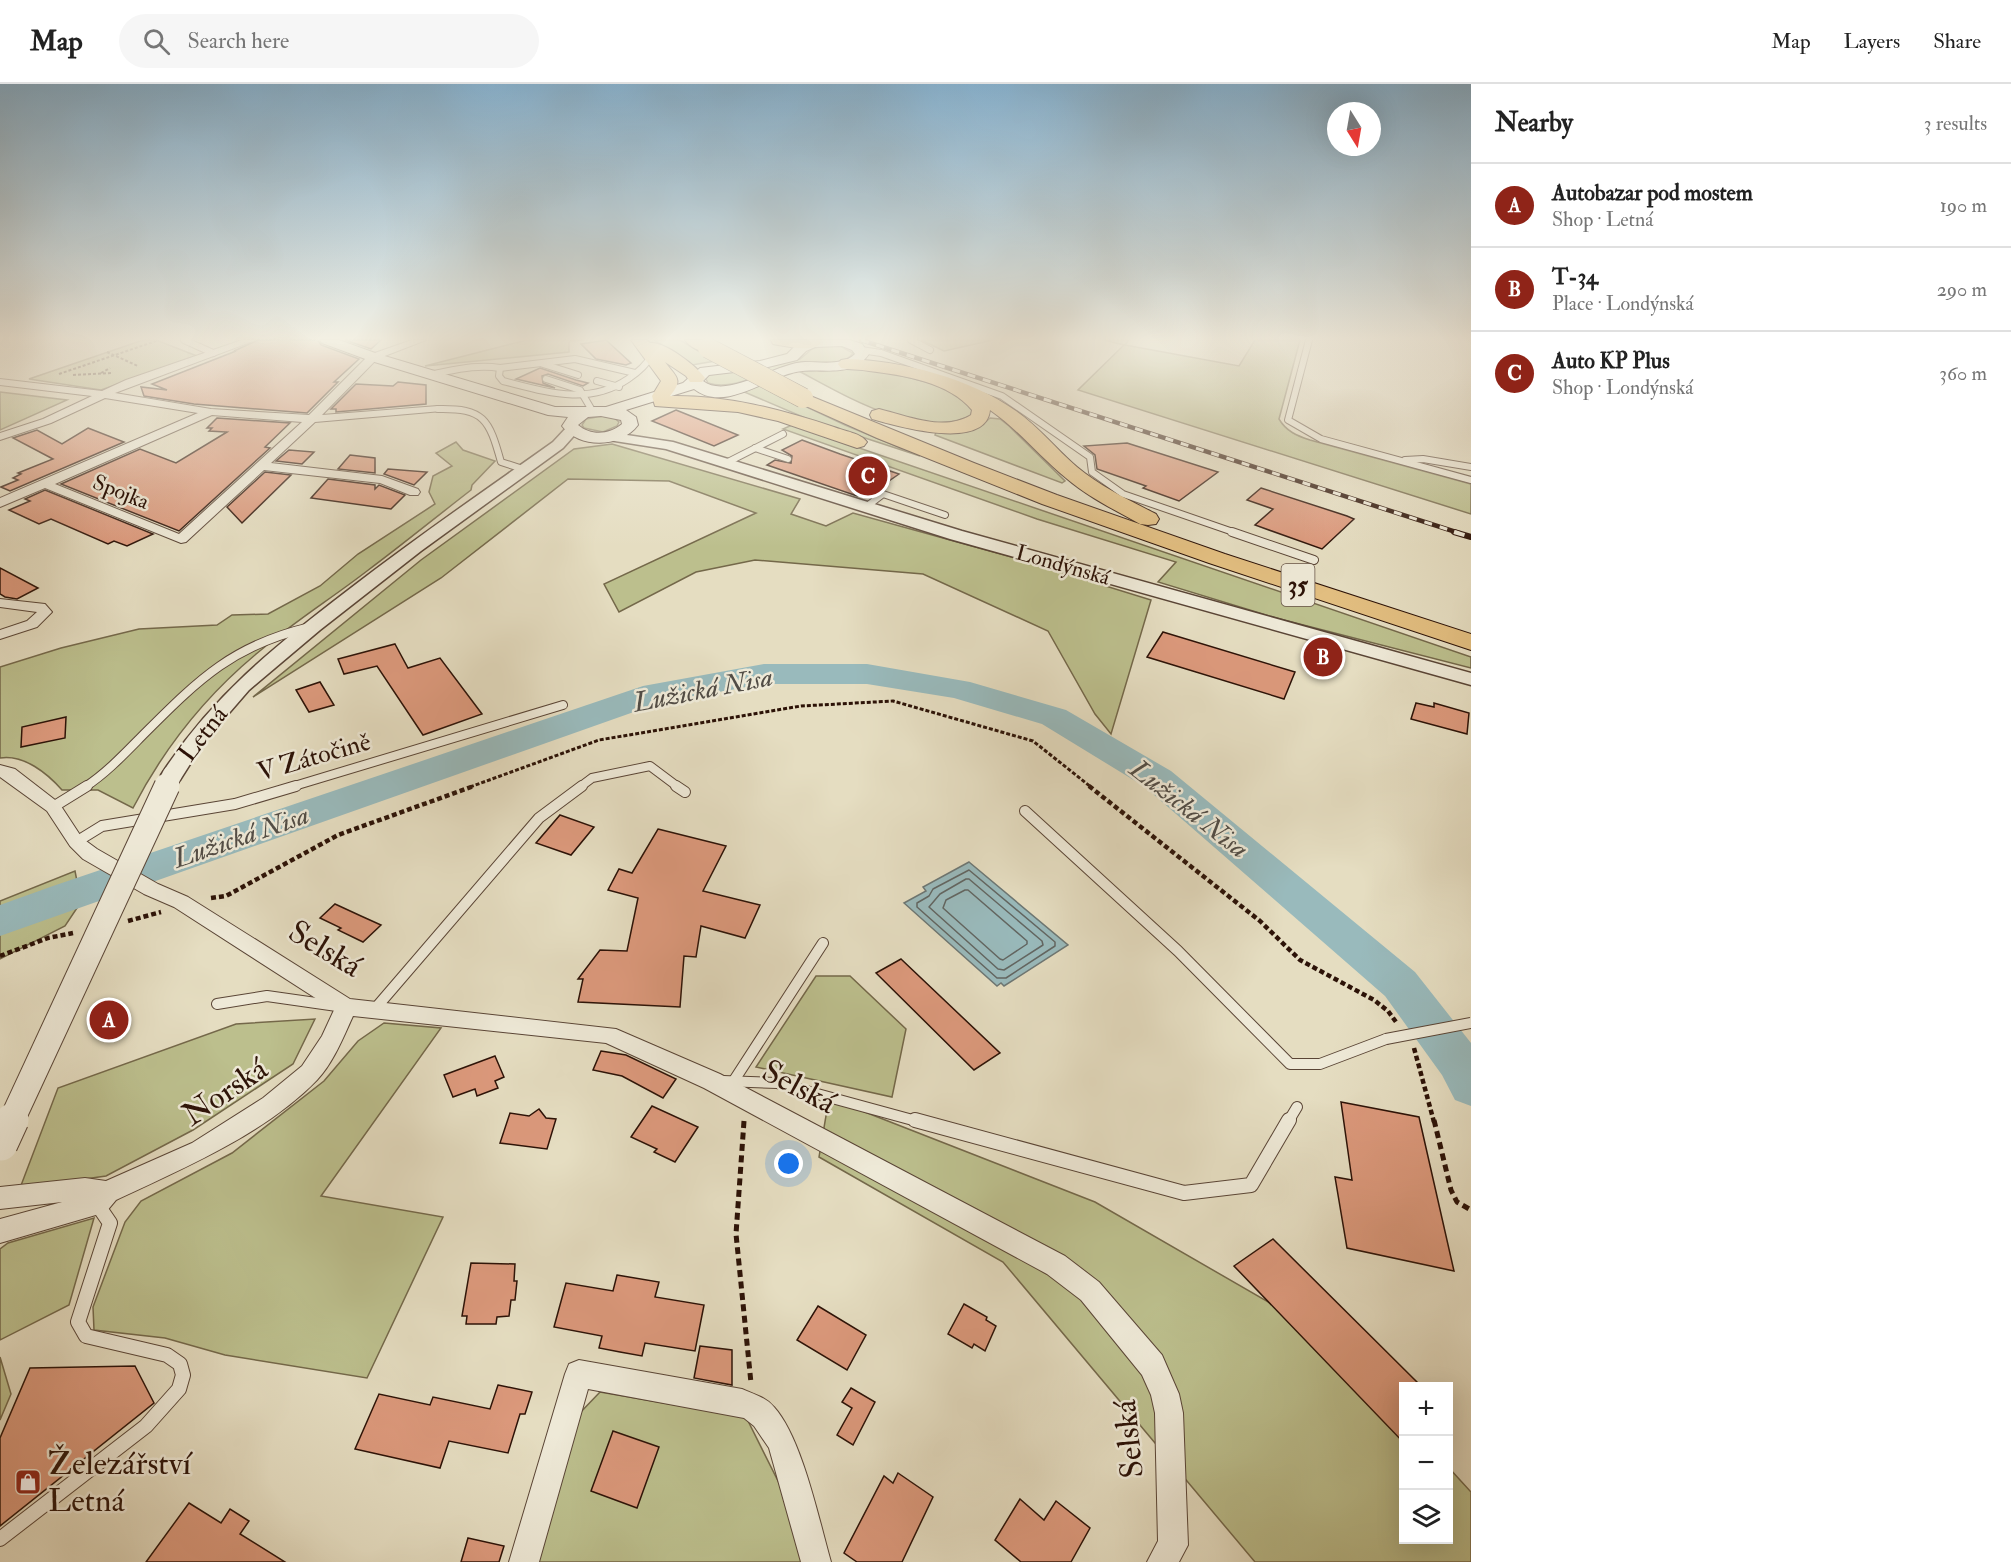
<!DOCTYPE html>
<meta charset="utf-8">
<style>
:root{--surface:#fff;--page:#f6f6f6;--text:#222;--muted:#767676;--line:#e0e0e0;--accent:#8f2418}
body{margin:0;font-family:"IM FELL Double Pica",serif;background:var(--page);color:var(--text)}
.controls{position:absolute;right:18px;bottom:18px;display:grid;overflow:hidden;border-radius:0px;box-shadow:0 6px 24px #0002}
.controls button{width:54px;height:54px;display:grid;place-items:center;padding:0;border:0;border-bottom:2px solid var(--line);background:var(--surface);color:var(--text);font:30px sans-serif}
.compass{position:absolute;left:1327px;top:18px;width:54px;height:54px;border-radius:50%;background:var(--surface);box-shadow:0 6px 24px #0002;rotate:169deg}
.you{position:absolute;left:789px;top:1080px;width:21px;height:21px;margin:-15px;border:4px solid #fff;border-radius:50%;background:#1a73e8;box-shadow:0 0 0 9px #1a73e833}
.badge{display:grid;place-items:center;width:39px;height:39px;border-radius:50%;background:var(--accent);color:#fff;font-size:20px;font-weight:700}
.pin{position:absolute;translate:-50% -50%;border:3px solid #fff;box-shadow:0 2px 6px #0006}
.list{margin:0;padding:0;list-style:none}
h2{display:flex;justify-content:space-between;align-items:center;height:78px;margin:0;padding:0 24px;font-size:26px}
h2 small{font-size:20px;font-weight:400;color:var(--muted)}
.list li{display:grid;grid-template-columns:39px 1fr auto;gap:18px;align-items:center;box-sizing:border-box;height:84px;padding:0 24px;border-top:2px solid var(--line)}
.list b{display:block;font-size:22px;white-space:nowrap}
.list p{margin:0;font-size:20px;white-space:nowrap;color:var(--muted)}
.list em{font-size:20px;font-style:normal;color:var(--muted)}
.icon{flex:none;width:33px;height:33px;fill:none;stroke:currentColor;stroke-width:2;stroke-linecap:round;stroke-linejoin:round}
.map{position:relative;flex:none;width:1471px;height:1478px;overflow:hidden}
header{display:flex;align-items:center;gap:36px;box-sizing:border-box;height:84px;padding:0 30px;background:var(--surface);border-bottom:2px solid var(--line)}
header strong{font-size:28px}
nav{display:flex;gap:33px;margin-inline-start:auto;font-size:21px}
.search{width:420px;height:54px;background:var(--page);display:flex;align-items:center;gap:15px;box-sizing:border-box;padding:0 21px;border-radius:33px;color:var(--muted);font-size:22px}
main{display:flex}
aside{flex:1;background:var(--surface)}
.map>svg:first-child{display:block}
</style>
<header>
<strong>Map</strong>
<div class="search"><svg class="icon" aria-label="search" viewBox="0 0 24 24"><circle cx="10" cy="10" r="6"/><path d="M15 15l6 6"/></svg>Search here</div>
<nav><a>Map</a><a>Layers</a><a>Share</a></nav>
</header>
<main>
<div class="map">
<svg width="1471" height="1478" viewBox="0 0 1471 1478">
<rect width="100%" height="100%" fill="#e5ddc1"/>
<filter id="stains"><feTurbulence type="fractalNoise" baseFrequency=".00333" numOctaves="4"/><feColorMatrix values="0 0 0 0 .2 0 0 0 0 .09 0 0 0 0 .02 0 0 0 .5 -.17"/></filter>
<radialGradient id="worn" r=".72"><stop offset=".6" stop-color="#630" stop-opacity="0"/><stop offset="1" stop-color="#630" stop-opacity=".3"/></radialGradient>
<g fill="#bcbf8d" stroke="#74684a" stroke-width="1.5">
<path d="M143 256H156L197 272 101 306 29 295Z"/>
<path d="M527 256H584L569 257V268L425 282Z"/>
<path d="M654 256H680L715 277 692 281Z"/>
<path d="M921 256H993L944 267Z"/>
<path d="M1104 256H1129L1125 261 1239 282 1255 256H1300L1279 335C1286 347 1297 352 1310 356L1471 400V430L1078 306 1124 261Z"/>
<path d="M822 262H840L853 269C843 285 813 276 796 279 768 285 734 308 708 299L706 295 708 291 721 289 788 278 800 275 812 265Z"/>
<path d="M850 284C879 286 924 295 951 307 959 311 966 319 973 325L970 332C916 357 841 309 795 285Z"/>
<path d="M758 300 845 341 920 372 810 336 742 307Z"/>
<path d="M0 308 67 316 0 346Z"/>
<path d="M602 332 614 334 619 338 617 342 603 348 584 344 582 341 586 335Z"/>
<path d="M990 334 1000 335 1009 342 1065 397 1062 399 935 351 936 348 983 340Z"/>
<path d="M792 341 1471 573V584L1276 534 1158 498 1176 478 1037 435 783 345Z"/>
<path d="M456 358 463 366 495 377 472 401 471 406C436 433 402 461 367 487 332 514 295 537 261 566 207 610 165 662 133 724L98 706H62C48 690 24 670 0 674V583L61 564 139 545 217 541 232 531 268 530 320 502 358 470 435 420 429 408 433 392 452 382 436 369Z"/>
<path d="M612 360 800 415 791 430 826 442 853 429 1015 474 1151 516 1111 650 1095 630 1048 547 923 490 755 476 696 488 619 528 604 500 756 429 669 397 568 395 441 494 253 613 421 476 574 365Z"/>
<path d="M75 787 81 818 65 842 0 875V817Z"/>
<path d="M816 892H850L906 945 892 1013 756 983Z"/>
<path d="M315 935 293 980 193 1046 106 1092 20 1104 58 1004 236 940Z"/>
<path d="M384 939 441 944 321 1112 443 1133 367 1294 225 1271 165 1254 94 1246 93 1223 125 1138 141 1117 232 1069 324 997 358 957Z"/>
<path d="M829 1014 1095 1118 1322 1249 1403 1336 1404 1456H1448L1449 1384 1471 1408V1478H1255L1003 1178 819 1073Z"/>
<path d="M94 1134 69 1221 0 1256V1165L8 1159Z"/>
<path d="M0 1273 11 1310 0 1336Z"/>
<path d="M600 1308 746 1333 784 1409 803 1478H538L578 1331Z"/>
</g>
<path fill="#99babc" stroke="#6d7774" stroke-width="1.5" d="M969 778 1068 861 1004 902 1001 899 997 902 904 819 926 807 923 803Z"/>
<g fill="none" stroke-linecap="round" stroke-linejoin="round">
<g stroke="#626662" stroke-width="1.5">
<path d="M969 786 1055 858V862L1006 894H997L917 823V819L929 812 933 805Z"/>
<path d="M966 795H969L1042 857 1043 861 1004 886 998 885 929 823 940 810Z"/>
<path d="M965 806H968L1027 857V860L1003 876 1000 875 943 824 946 816Z"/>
</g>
<path fill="#99babc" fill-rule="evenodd" d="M764 580H867L970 598 1066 626 1171 687 1415 888 1471 959V1022L1455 1016 1442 991 1385 912 1145 703 1042 640 954 614 867 600H764L662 618 0 852V821L53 802 643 602Z"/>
</g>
<g fill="#dc997c" stroke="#2c1207" stroke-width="1.5">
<path d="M258 256H318L321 261 359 275 334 298H338L307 329 194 320 144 312 141 303 167 306 152 300 236 267H234Z"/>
<path d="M345 256H381L371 265Z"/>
<path d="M606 256 631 279 626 281 596 275 581 260Z"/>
<path d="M540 284 576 296 588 299 583 302 548 290 542 292 543 299 555 304 516 295Z"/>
<path d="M398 298 426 301V320L336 328V325H331L356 300 393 302Z"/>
<path d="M676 326 738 351 714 362 652 337Z"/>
<path d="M217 334 290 339 265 363 270 364 179 447 61 400 140 365 176 379 227 348 209 347 212 344H207Z"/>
<path d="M88 344 124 358 10 407 1 403 18 396 13 394 21 390 18 389 53 375 13 354 37 346 62 360Z"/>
<path d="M802 356 840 370 899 390 870 410 864 407 857 412 767 381 775 376 791 379 792 372 782 366Z"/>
<path d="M1127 359 1218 388 1179 417 1143 404 1146 402 1097 385 1095 371 1084 362Z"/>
<path d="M289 366 314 368 302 380 276 377Z"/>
<path d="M350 371 375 374V389L338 385Z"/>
<path d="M388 385 427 388 414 401 384 390Z"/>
<path d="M265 388 291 391 242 439 227 423Z"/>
<path d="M328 395 375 401V405L379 401 405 411 391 425 311 414Z"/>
<path d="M1261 404 1347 432 1354 435 1322 465 1255 441 1273 425 1247 416Z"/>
<path d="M45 406 153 450 127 462 114 457 108 460 51 435 39 440 9 426 30 417 25 415Z"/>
<path d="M0 484 38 504 17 515 5 513 0 510Z"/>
<path d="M1163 548 1295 588 1284 615 1147 573Z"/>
<path d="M395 560 408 584 440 574 482 630 423 651 377 582 344 590 338 575Z"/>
<path d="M320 598 334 621 309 628 296 606Z"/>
<path d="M1416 619 1434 623V619L1469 629 1467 650 1411 635Z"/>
<path d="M66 633 65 654 21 663 22 643Z"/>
<path d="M560 731 594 743 571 771 536 759Z"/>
<path d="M658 745 726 762 703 807 760 821 745 854 701 842 696 873 684 872 680 923 578 918 583 895H578L600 866 627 867 638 814 608 806 619 785 632 789Z"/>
<path d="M335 820 361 832 381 841 363 858 338 846 341 844 320 834Z"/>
<path d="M901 875 1000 969 974 986 876 889Z"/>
<path d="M601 967 626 971 676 995 663 1014 622 992 593 986Z"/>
<path d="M495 972 504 993 495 997 498 1004 477 1012 475 1005 453 1013 444 991Z"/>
<path d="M1341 1018 1419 1033 1454 1187 1347 1164 1335 1093 1352 1096Z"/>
<path d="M652 1022 698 1043 675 1078 654 1068 657 1065 631 1053Z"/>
<path d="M539 1025 546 1034 556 1035 547 1065 500 1059 510 1029 529 1032Z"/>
<path d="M1273 1155 1421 1302H1404V1359L1234 1182Z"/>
<path d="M471 1179 515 1180 514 1197H517L515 1216H511L509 1232 497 1233 496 1240H466L467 1232H462Z"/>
<path d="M617 1191 659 1198 655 1213 704 1221 695 1267 645 1259 642 1272 620 1268 599 1264 602 1252 554 1243 566 1199 613 1207Z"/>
<path d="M964 1220 987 1233 986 1236 996 1242 985 1267 974 1260 972 1264 948 1250Z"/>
<path d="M818 1222 866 1251 847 1286 797 1256Z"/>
<path d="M700 1262 732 1266V1301L694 1294Z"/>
<path d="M135 1282 154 1319 0 1442V1354L30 1284Z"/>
<path d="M498 1301 532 1308 525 1330H520L508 1369 449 1357 440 1384 355 1365 379 1310 430 1321 433 1313 490 1325Z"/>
<path d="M851 1304 875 1318 853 1361 837 1351 852 1324 842 1318Z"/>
<path d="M613 1347 659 1363 637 1424 591 1407Z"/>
<path d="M898 1389 933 1413 902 1478H857L844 1469 884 1392 893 1399Z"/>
<path d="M1020 1415 1044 1436 1056 1417 1090 1444 1071 1478H1021L995 1456Z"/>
<path d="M189 1419 221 1439 230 1425 249 1437 240 1450 285 1478H146Z"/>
<path d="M468 1454 504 1462 499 1478H461Z"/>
</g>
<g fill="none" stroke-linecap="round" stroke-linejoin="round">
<defs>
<g id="service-far3">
<path d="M184 256 213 269"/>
<path d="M911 256 930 266"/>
<path d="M1309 256 1288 336 1321 355 1471 396"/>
<path d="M861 266 881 269 1002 312 1090 373 1092 388 1123 410 1236 449"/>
<path d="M543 280 578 291"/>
<path d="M500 284 575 275 635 289"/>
<path d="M433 290C455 286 477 280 500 284L499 292 503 297C547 308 588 322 628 295 637 289 646 282 651 272"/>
<path d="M546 295 580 306 593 328"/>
<path d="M597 297 619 303"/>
<path d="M438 325C484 324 489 335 501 378L523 385"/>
<path d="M755 364 788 375"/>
<path d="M1405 376 1423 375 1471 383"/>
<path d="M726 379 783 350"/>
<path d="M866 423 883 410 945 431"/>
</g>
<g id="service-far2">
<path d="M1232 448 1314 476"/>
<path d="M85 703C108 688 127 667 146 648 200 594 234 561 310 543"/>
<path d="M291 703 563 621"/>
<path d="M580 703 592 694 650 682 678 703"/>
</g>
<g id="service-far1">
<path d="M676 702 685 708"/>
<path d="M53 723 87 702"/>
<path d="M1025 727 1178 867 1290 980H1320L1386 955"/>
<path d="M76 758 102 742 235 720 296 702"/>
<path d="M217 920 267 912 337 922"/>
<path d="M374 926 539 734 582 702"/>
<path d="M723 997 777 999 920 1038"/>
<path d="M733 998 823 859"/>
<path d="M1288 1038 1297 1023"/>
</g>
<g id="service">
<path d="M915 1036 1184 1109 1251 1101 1289 1036"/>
<path d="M0 1455 146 1342 179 1305 183 1291 180 1280 167 1271 86 1252 78 1238 110 1139 97 1120"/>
</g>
<g id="minor">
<path d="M242 256H256L115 309 211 325 309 331 369 271 412 256H426L377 275 322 331 438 322 444 325 442 327 315 338 271 379 382 392 418 405 420 408 418 411H410L380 399 264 386 186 458 181 459 45 404 0 423V414L198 329 105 314 51 339 0 356V349L43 335 92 312 0 301V295L102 307 126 296ZM212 331 302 338 179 450 55 400Z"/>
<path d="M0 515 45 520 52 528 37 543 0 555V546L27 537 37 528 0 523Z"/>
<path d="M0 681 15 685 59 719 82 754 97 765 158 800 188 813 350 915 616 945 720 990 1065 1172 1099 1198 1162 1271 1179 1310 1183 1329 1188 1461 1179 1478H1147L1158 1457 1155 1329 1151 1311 1142 1291 1081 1216 1047 1190 704 1004 606 959 353 932C343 954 333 979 317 996 265 1050 182 1085 116 1116L106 1128 0 1159V1135L62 1118 0 1125V1103L85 1094 106 1097 192 1059 263 1014 302 982 322 952 334 926 174 823 144 810 83 775 70 762 47 727 0 693Z"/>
<path d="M579 1276 742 1305C753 1310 766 1313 774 1323 802 1354 819 1436 831 1478H801L769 1364 754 1342 744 1334 588 1305 539 1478H509L565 1290 569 1280Z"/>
</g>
<g id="tertiary">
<path d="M572 342 579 346 563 364 421 467 320 546 249 606 204 658 180 696 172 698 164 696 161 691C212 612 274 563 347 507 414 455 484 407 553 358L567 343Z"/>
<path d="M607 348 673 358 962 447 1471 589V601L950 455 666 365 602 355 600 352Z"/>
</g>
<path id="secondary" d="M320 256H339L378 270 555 323H606L683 299 700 284 760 277 787 270 796 261 809 256H850L862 260 869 270C852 295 821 283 796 288 765 294 724 329 694 305L626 326 636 333 638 341C621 364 579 365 562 342L568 333 548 331 368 276 322 259ZM842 262 852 266 855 270C843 282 821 278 805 278 775 279 728 316 703 297L709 291 760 285 797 276 806 267 815 263ZM601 332 621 336 622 340C609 351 591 352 578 341L588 333Z"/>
<g id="trunk">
<path d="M631 256H647L650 259C664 257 697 282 705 294L702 298H690L686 292 665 278C676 293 684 295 670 312 727 311 780 325 834 343 844 347 861 349 867 358L864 362 857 364 778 337 738 328 655 322 652 312 661 297Z"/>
<path d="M685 256H705L716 264 714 268C704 270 690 264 685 256Z"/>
<path d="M771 256H819L821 259C813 269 785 262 773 260Z"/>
<path d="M847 275C904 277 969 294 1016 327 1039 343 1056 365 1077 383 1101 403 1129 416 1156 430L1159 435 1156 440 1148 441 1140 440C1115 426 1088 413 1066 394 1039 372 1019 346 990 326 986 368 896 342 872 335L870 331 872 327 879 325C907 332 944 348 971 331L972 326C949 298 903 291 869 287 859 285 850 286 841 284L838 280 841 276Z"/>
<path d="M803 309 974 379 1057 411 1225 470 1471 550V566L1209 479 1042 420 877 354 797 318 794 314 797 310Z"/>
</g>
</defs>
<use href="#service-far3" stroke="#5a4536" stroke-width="8"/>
<use href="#service-far2" stroke="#5a4536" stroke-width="10"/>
<use href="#service-far1" stroke="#5a4536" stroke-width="12"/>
<use href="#service" stroke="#5a4536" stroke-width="16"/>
<use href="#minor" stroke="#5a4536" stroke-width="2"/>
<use href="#tertiary" stroke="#5a4536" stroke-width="3"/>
<use href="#secondary" stroke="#2c1207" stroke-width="2"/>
<use href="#trunk" stroke="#2c1207" stroke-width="2"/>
<g stroke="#2c1207" stroke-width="2" stroke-dasharray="3 2" stroke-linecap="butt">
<path d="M107 268 138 282"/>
<path d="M101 289 110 284"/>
<path d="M59 290 159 256"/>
<path d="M73 291 113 289"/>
</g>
<path stroke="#2c1207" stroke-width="3" stroke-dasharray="4 2" stroke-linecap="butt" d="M470 703 599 656 801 622 893 617 1033 657 1091 703"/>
<g stroke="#2c1207" stroke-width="4.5" stroke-dasharray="5 3" stroke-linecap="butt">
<path d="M1089 702 1260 837 1300 876 1374 916 1388 927 1396 938"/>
<path d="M211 814 226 812 338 751 474 702"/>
<path d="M128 837 161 828"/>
<path d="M0 872 48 854 73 849"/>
<path d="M1414 964 1434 1038"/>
</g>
<g stroke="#2c1207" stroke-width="5" stroke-dasharray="7 4.5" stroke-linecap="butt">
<path d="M1434 1036 1451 1106 1457 1118 1471 1126"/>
<path d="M744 1037 736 1150 751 1299"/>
</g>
<use href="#service-far3" stroke="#eee9d7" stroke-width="6"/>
<use href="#service-far2" stroke="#eee9d7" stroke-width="8"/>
<use href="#service-far1" stroke="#eee9d7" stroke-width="10"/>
<use href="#service" stroke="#eee9d7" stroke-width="14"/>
<use href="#minor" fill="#eee9d7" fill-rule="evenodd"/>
<use href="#tertiary" fill="#eee9d7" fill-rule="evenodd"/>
<use href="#secondary" fill="#eee9d7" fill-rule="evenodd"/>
<use href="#trunk" fill="#e2be80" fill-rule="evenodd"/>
<defs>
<path id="rail-far1" d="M861 256 1459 449"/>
<path id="rail" d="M1454 448 1471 453"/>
</defs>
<use href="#rail-far1" stroke="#2c1207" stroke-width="4.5"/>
<use href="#rail" stroke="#2c1207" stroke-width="6"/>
<use href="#rail-far1" stroke="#eee9d7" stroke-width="3" stroke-dasharray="8" stroke-linecap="butt"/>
<use href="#rail" stroke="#eee9d7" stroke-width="4" stroke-dasharray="11" stroke-linecap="butt"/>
<defs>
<path id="service-bridge" d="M1386 955 1471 939"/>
<path id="tertiary-bridge-far2" d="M166 703 172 691"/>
<path id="tertiary-bridge-far1" d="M11 1038 167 702"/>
<path id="tertiary-bridge" d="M1 1060 12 1036"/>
<path id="trunk-bridge" d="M708 264 803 314"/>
</defs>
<use href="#service-bridge" stroke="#5a4536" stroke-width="12" stroke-linecap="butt"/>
<use href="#tertiary-bridge-far2" stroke="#5a4536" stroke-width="21" stroke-linecap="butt"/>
<use href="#tertiary-bridge-far1" stroke="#5a4536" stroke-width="27" stroke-linecap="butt"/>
<use href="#tertiary-bridge" stroke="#5a4536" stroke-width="35" stroke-linecap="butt"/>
<use href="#trunk-bridge" stroke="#2c1207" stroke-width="21" stroke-linecap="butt"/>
<use href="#service-bridge" stroke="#eee9d7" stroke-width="10"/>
<use href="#tertiary-bridge-far2" stroke="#eee9d7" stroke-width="19"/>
<use href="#tertiary-bridge-far1" stroke="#eee9d7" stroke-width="25"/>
<use href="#tertiary-bridge" stroke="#eee9d7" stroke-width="33"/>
<use href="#trunk-bridge" stroke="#e2be80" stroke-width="20"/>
</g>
<linearGradient id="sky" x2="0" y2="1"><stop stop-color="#88b6d6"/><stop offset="0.55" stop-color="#f3f0e3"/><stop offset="1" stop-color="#f3f0e3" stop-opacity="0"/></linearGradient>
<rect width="1471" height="463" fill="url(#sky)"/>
<defs>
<symbol id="shop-square" viewBox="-11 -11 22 22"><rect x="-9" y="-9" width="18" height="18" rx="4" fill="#8f2418" stroke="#eee9d7"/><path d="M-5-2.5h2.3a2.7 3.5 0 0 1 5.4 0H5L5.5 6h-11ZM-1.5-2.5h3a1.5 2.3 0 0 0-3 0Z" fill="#fff"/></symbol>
</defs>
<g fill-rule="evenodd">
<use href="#shop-square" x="13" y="1383" width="30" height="30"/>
</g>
<g text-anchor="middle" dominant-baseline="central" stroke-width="5" stroke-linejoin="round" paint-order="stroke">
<g font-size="22" fill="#2c1207" stroke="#eee9d7">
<text transform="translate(121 408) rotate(22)">Spojka</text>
<text transform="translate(1063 481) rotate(16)">Londýnská</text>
</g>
<rect fill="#eee9d7" stroke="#665245" stroke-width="1.5" x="1281.5" y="480" width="33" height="42" rx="4.5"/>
<g font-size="24" font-weight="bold" fill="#2c1207">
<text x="1298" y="501">35</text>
</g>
<g font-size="26" fill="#2c1207" stroke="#eee9d7">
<text transform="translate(203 650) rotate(-52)">Letná</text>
<text transform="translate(314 673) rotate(-16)">V Zátočině</text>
</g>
<g font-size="27" font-style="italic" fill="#524d46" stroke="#eee9d7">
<text transform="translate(703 606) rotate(-11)">Lužická Nisa</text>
<text transform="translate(1189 725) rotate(38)">Lužická Nisa</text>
<text transform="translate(241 753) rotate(-19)">Lužická Nisa</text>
</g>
<g font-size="32" fill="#2c1207" stroke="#eee9d7">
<text transform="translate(325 865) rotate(31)">Selská</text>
<text transform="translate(799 1003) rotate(28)">Selská</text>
<text transform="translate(225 1008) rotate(-34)">Norská</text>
<text transform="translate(1129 1355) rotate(-96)">Selská</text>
</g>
<g font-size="32" fill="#2c1207" stroke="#eee9d7" text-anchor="start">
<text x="48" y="1380">Železářství<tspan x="48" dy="37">Letná</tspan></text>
</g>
</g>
<rect width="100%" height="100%" filter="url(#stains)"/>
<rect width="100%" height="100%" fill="url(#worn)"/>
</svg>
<div class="controls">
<button>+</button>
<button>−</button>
<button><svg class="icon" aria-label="layers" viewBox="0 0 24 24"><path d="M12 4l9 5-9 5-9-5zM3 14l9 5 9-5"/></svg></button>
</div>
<svg class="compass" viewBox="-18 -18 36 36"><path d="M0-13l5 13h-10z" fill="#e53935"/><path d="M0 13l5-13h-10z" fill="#767676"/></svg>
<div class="you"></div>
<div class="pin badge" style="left:109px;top:936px">A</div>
<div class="pin badge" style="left:1323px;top:573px">B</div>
<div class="pin badge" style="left:868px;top:392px">C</div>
</div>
<aside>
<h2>Nearby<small>3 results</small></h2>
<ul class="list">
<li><span class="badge">A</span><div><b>Autobazar pod mostem</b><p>Shop · Letná</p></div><em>190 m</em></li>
<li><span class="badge">B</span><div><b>T-34</b><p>Place · Londýnská</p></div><em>290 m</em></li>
<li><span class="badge">C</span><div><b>Auto KP Plus</b><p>Shop · Londýnská</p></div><em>360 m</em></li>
</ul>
</aside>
</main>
